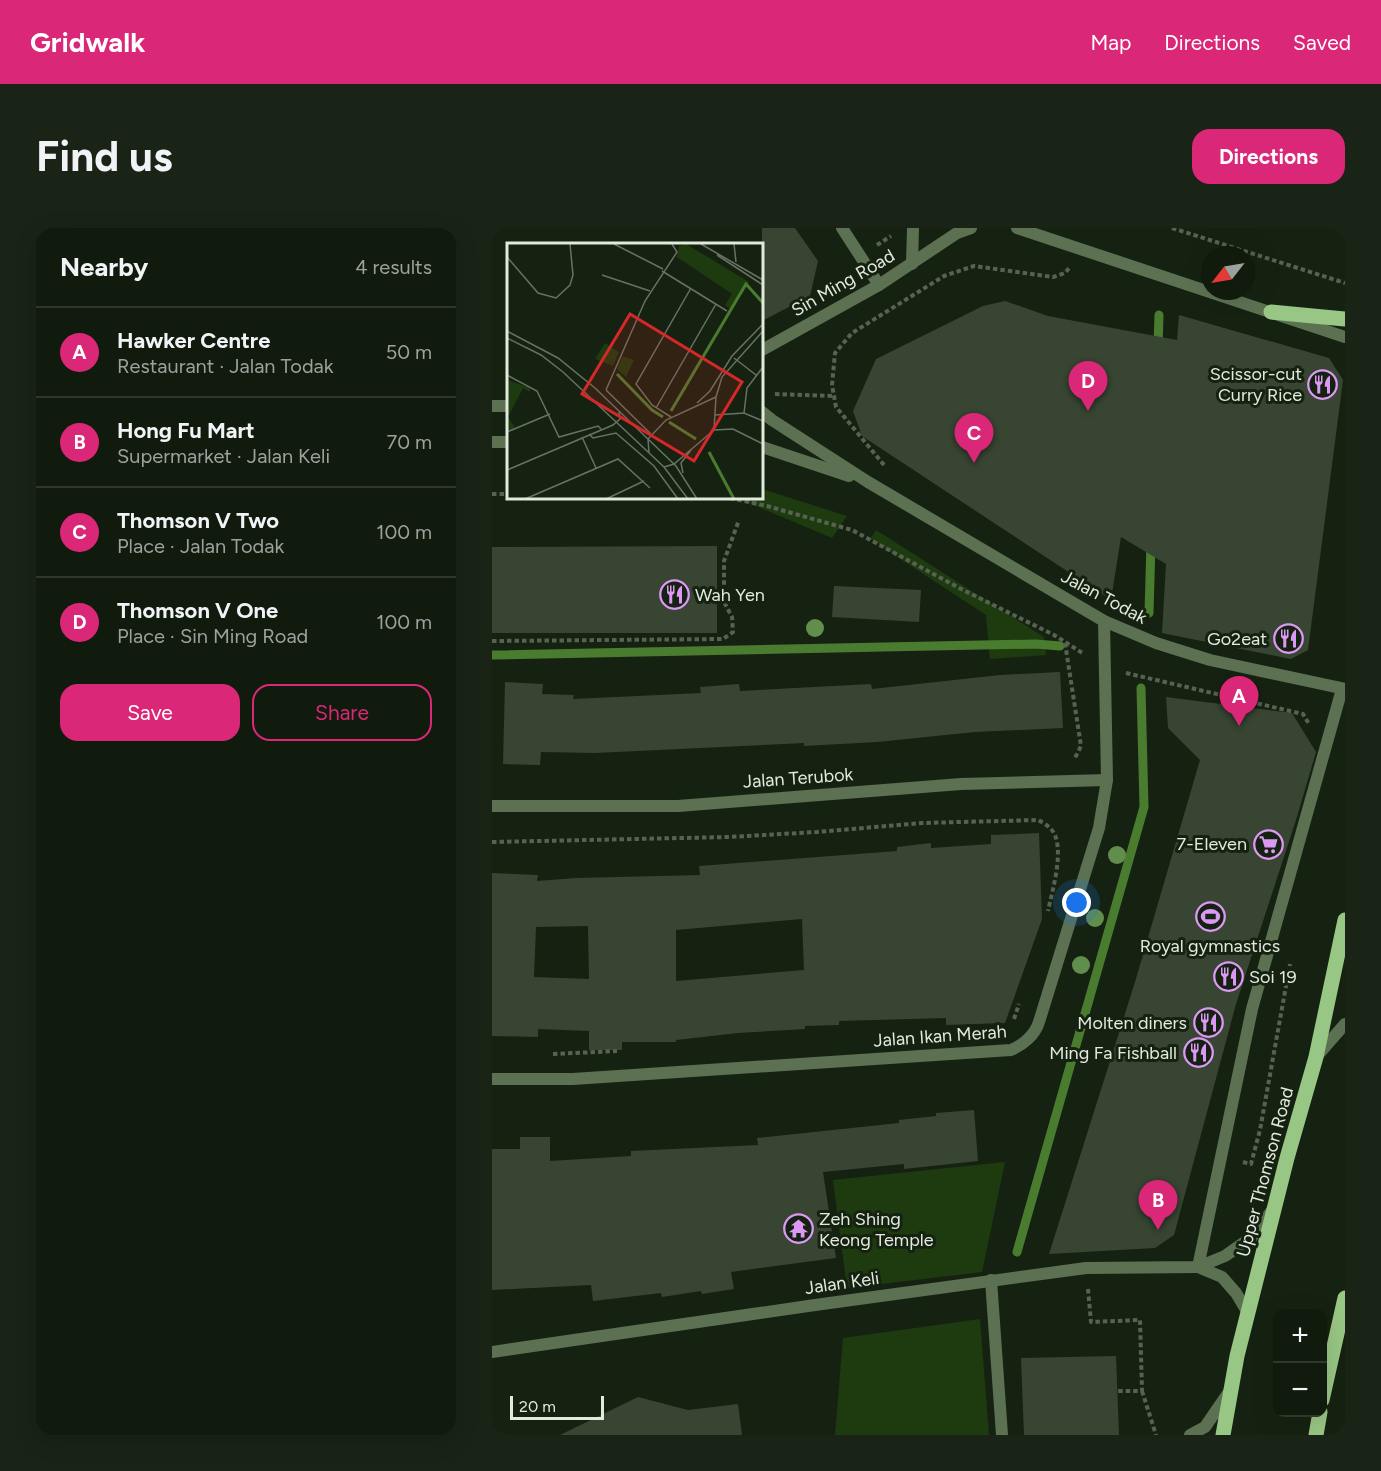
<!DOCTYPE html>
<meta charset="utf-8">
<style>
:root{--surface:#101a0d;--page:#192316;--text:#f1f3f6;--muted:#9ca19d;--line:#30382e;--accent:#db2777}
body{margin:0;font-family:Figtree,sans-serif;background:var(--page);color:var(--text)}
.controls{position:absolute;right:18px;bottom:18px;display:grid;overflow:hidden;border-radius:12px;box-shadow:0 6px 24px #0002}
.controls button{width:54px;height:54px;display:grid;place-items:center;padding:0;border:0;border-bottom:2px solid var(--line);background:var(--surface);color:var(--text);font:30px sans-serif}
.compass{position:absolute;left:709px;top:18px;width:54px;height:54px;border-radius:50%;background:var(--surface);box-shadow:0 6px 24px #0002;rotate:239deg}
.scale{position:absolute;left:18px;bottom:15px;width:94px;box-sizing:border-box;padding-left:6px;border:3px solid #e2eade;border-top:0;font-size:16px;line-height:21px;white-space:nowrap;color:#e2eade;-webkit-text-stroke:4px #162211;paint-order:stroke}
.you{position:absolute;left:585px;top:675px;width:21px;height:21px;margin:-15px;border:4px solid #fff;border-radius:50%;background:#1a73e8;box-shadow:0 0 0 9px #1a73e833}
.badge{display:grid;place-items:center;width:39px;height:39px;border-radius:50%;background:var(--accent);color:#fff;font-size:20px;font-weight:700}
.pin{position:absolute;translate:-50% -50px;filter:drop-shadow(0 2px 3px #0008)}
.pin::after{content:'';position:absolute;top:32px;width:21px;height:18px;background:inherit;clip-path:polygon(0 0,100% 0,50% 100%)}
.list{margin:0;padding:0;list-style:none}
h2{display:flex;justify-content:space-between;align-items:center;height:78px;margin:0;padding:0 24px;font-size:26px}
h2 small{font-size:20px;font-weight:400;color:var(--muted)}
.list li{display:grid;grid-template-columns:39px 1fr auto;gap:18px;align-items:center;box-sizing:border-box;height:90px;padding:0 24px;border-top:2px solid var(--line)}
.list b{display:block;font-size:22px;white-space:nowrap}
.list p{margin:0;font-size:20px;white-space:nowrap;color:var(--muted)}
.list em{font-size:20px;font-style:normal;color:var(--muted)}
.actions{display:flex;gap:12px;padding:18px 24px}
.actions a{flex:1;padding:14px 0;border:2px solid var(--accent);border-radius:18px;text-align:center;font-size:21px;color:var(--accent)}
.actions .main{background:var(--accent);color:#fff}
.map{position:relative;flex:none;width:853px;height:1207px;overflow:hidden;border-radius:18px}
header{display:flex;align-items:center;gap:36px;box-sizing:border-box;height:84px;padding:0 30px;background:var(--accent);color:#fff}
header strong{font-size:28px}
nav{display:flex;gap:33px;margin-inline-start:auto;font-size:21px}
.intro{display:flex;align-items:center;justify-content:space-between;box-sizing:border-box;height:144px;padding:0 36px}
h1{margin:0;font-size:42px}
.button{padding:15px 27px;border-radius:18px;background:var(--accent);color:#fff;font-size:21px;font-weight:700}
main{display:flex;gap:36px;padding:0 36px}
aside{flex:1;background:var(--surface);border-radius:18px;box-shadow:0 6px 24px #0002}
.map>svg:first-child{display:block}
</style>
<header>
<strong>Gridwalk</strong>
<nav><a>Map</a><a>Directions</a><a>Saved</a></nav>
</header>
<div class="intro"><h1>Find us</h1><a class="button">Directions</a></div>
<main>
<aside>
<h2>Nearby<small>4 results</small></h2>
<ul class="list">
<li><span class="badge">A</span><div><b>Hawker Centre</b><p>Restaurant · Jalan Todak</p></div><em>50 m</em></li>
<li><span class="badge">B</span><div><b>Hong Fu Mart</b><p>Supermarket · Jalan Keli</p></div><em>70 m</em></li>
<li><span class="badge">C</span><div><b>Thomson V Two</b><p>Place · Jalan Todak</p></div><em>100 m</em></li>
<li><span class="badge">D</span><div><b>Thomson V One</b><p>Place · Sin Ming Road</p></div><em>100 m</em></li>
</ul>
<div class="actions"><a class="main">Save</a><a>Share</a></div>
</aside>
<div class="map">
<svg width="853" height="1207" viewBox="0 0 853 1207">
<rect width="100%" height="100%" fill="#162211"/>
<g fill="#1e3b10">
<path d="M270 261 355 288 340 310 245 270H270Z"/>
<path d="M384 302 552 409 554 427 498 431 494 387 378 311Z"/>
<path d="M513 934 490 1044 355 1060 341 952Z"/>
<path d="M488 1091 497 1207H343L351 1110Z"/>
</g>
<g fill="none" stroke-linecap="round" stroke-linejoin="round">
<g stroke="#4a7c30" stroke-width="9">
<path d="M666 119 667 87"/>
<path d="M657 385 659 315"/>
<path d="M0 427 544 416 568 418"/>
<path d="M525 1024 652 579 649 460"/>
</g>
</g>
<g fill="#374532" fill-rule="evenodd">
<path d="M270 0H303L326 33 318 68 270 93Z"/>
<path d="M513 73 556 88 685 112 687 87 837 130 851 152 816 422 799 431 670 405 674 336 629 309 619 372 370 208 361 183 384 131 491 78Z"/>
<path d="M225 318V405H0V319Z"/>
<path d="M342 358 429 362 427 394 340 389Z"/>
<path d="M568 444 571 500 483 504 385 514 312 518V515L103 525 49 524 48 537 11 536 13 454 51 456 50 466 82 467 81 471 209 465 208 459 247 456 248 463 379 456 380 461 508 447Z"/>
<path d="M674 469 800 485 824 524 804 592 744 776 682 1007 663 1020 557 1026 643 754 708 532 676 500Z"/>
<path d="M547 605 550 691 513 795 454 797V790L347 793V797L313 798V801L246 805 184 812V814H130V822H97V803L46 801V809L0 808V645L46 647 45 653 84 650 208 647 207 638 405 623V619L439 615V620L499 616V607ZM310 691 312 742 184 753V702ZM96 698 97 751 42 749 44 699Z"/>
<path d="M482 882 486 933 412 941V936L331 944 344 1030 239 1044 242 1061 210 1066 209 1063 170 1069 169 1065 101 1073 99 1057 0 1062V921H28V909H58V933L139 928V923L266 917 265 910 407 895V892L444 888V885Z"/>
<path d="M624 1128 627 1207H532L529 1130Z"/>
<path d="M146 1169 196 1182 246 1176 250 1207H68Z"/>
</g>
<g fill="none" stroke-linecap="round" stroke-linejoin="round">
<g stroke="#576252" stroke-width="4" stroke-dasharray="4.5 3" stroke-linecap="butt">
<path d="M680 0 853 55"/>
<path d="M385 17 399 8"/>
<path d="M283 166 342 168"/>
<path d="M392 237 344 179 340 157 343 125 360 105 452 48 482 38 561 49 573 45 577 40"/>
<path d="M0 266H16"/>
<path d="M238 270 275 278 360 302 471 362 562 407 592 426"/>
<path d="M0 413 231 411 241 404 240 389 232 374V333L247 292"/>
<path d="M573 415 589 518 583 530"/>
<path d="M634 445 811 486 817 496"/>
<path d="M0 614 237 609 325 604 430 595 546 592C550 594 555 597 558 600 575 616 560 663 556 683"/>
<path d="M522 791 527 776"/>
<path d="M61 826 125 823"/>
<path d="M751 934 759 936 768 902 798 736"/>
<path d="M596 1061 599 1094 648 1092 650 1163H625"/>
<path d="M650 1163 664 1207"/>
</g>
<g stroke="#5b7152" stroke-width="12">
<path d="M499 1052 510 1207"/>
<path d="M698 1207 713 1199 737 1164"/>
</g>
<g stroke="#5b7152" stroke-width="12">
<path d="M350 0 387 57"/>
<path d="M420 36 421 0"/>
<path d="M0 578H186L469 556 615 552"/>
<path d="M825 828 853 796"/>
<path d="M0 851H81L519 822C531 817 543 807 547 794L607 600 615 552 612 393"/>
<path d="M706 1039 760 781 850 461"/>
<path d="M706 1039 730 1049 744 1065 756 1085"/>
<path d="M0 1124 323 1077 594 1040 706 1039 733 1028 760 1009 781 981"/>
</g>
<g stroke="#5b7152" stroke-width="12">
<path d="M525 0 853 109"/>
<path d="M270 122 387 57 465 5 479 0"/>
<path d="M0 178H16"/>
<path d="M270 184 280 192 376 254 612 393 664 415 718 432 853 461"/>
<path d="M0 214H16"/>
<path d="M270 219 357 248"/>
</g>
<g stroke="#98c684" stroke-width="15">
<path d="M779 84 853 91"/>
<path d="M830 1172 853 1070"/>
<path d="M731 1207 745 1128 795 930 824 829 853 692"/>
<path d="M824 1207 828 1184"/>
</g>
</g>
<g fill="#618d4d">
<circle cx="323" cy="400" r="9"/>
<circle cx="625" cy="627" r="9"/>
<circle cx="603" cy="690" r="9"/>
<circle cx="589" cy="737" r="9"/>
</g>
<defs>
<symbol id="restaurant-ring" viewBox="-11 -11 22 22"><circle r="9.5" fill="#162211" stroke="#dc99f4" stroke-width="1.5"/><path d="M-5-6h1v4h1v-4h1v4h1v-4h1v5L-1.5 .5V6h-2V.5L-5-1ZM5-6V6H3V1.5H1.5Q1.5-4 5-6Z" fill="#dc99f4"/></symbol>
<symbol id="supermarket-ring" viewBox="-11 -11 22 22"><circle r="9.5" fill="#162211" stroke="#dc99f4" stroke-width="1.5"/><path d="M-6-5.5h2.5l.6 2H6L4.5 2H-2.5L-4.4-4H-6ZM-1.5 3.2a1.3 1.3 0 1 0 .1 0ZM3 3.2a1.3 1.3 0 1 0 .1 0Z" fill="#dc99f4"/></symbol>
<symbol id="stadium-ring" viewBox="-11 -11 22 22"><circle r="9.5" fill="#162211" stroke="#dc99f4" stroke-width="1.5"/><path d="M0-5a6.5 5 0 1 0 0 10a6.5 5 0 1 0 0-10ZM-3.5-1.8h7v3.6h-7Z" fill="#dc99f4"/></symbol>
<symbol id="temple-ring" viewBox="-11 -11 22 22"><circle r="9.5" fill="#162211" stroke="#dc99f4" stroke-width="1.5"/><path d="M0-6L5-2H3V0L6.5 2.5H4V6H1.5V3h-3V6H-4V2.5H-6.5L-3 0V-2H-5Z" fill="#dc99f4"/></symbol>
</defs>
<g fill-rule="evenodd">
<use href="#restaurant-ring" x="814" y="140" width="33" height="33"/>
<use href="#restaurant-ring" x="166" y="350" width="33" height="33"/>
<use href="#restaurant-ring" x="780" y="394" width="33" height="33"/>
<use href="#supermarket-ring" x="760" y="600" width="33" height="33"/>
<use href="#stadium-ring" x="702" y="672" width="33" height="33"/>
<use href="#restaurant-ring" x="720" y="732" width="33" height="33"/>
<use href="#restaurant-ring" x="700" y="778" width="33" height="33"/>
<use href="#restaurant-ring" x="690" y="808" width="33" height="33"/>
<use href="#temple-ring" x="290" y="984" width="33" height="33"/>
</g>
<g text-anchor="middle" dominant-baseline="central" stroke-width="6" stroke-linejoin="round" paint-order="stroke">
<g font-size="18" fill="#e2eade" stroke="#162211">
<text transform="translate(351 55) rotate(-30)">Sin Ming Road</text>
<text transform="translate(612 369) rotate(28)">Jalan Todak</text>
<text transform="translate(306 550) rotate(-4)">Jalan Terubok</text>
<text transform="translate(448 808) rotate(-4)">Jalan Ikan Merah</text>
<text transform="translate(773 944) rotate(-75)">Upper Thomson Road</text>
<text transform="translate(350 1055) rotate(-8)">Jalan Keli</text>
</g>
<g font-size="18" fill="#e2eade" stroke="#162211" text-anchor="end">
<text x="810" y="146">Scissor-cut<tspan x="810" dy="21">Curry Rice</tspan></text>
<text x="203" y="367" text-anchor="start">Wah Yen</text>
<text x="775" y="411">Go2eat</text>
<text x="755" y="616">7-Eleven</text>
<text x="718" y="718" text-anchor="middle">Royal gymnastics</text>
<text x="757" y="749" text-anchor="start">Soi 19</text>
<text x="695" y="795">Molten diners</text>
<text x="685" y="825">Ming Fa Fishball</text>
<text x="327" y="991" text-anchor="start">Zeh Shing<tspan x="327" dy="21">Keong Temple</tspan></text>
</g>
</g>
<g transform="translate(15 15)">
<rect width="256" height="256" fill="#162211"/>
<path d="M179 1 242 39 223 66 218 62 225 51 170 14 172 3ZM98 100 112 109 106 123 88 116ZM116 113 127 117 119 134 110 126ZM0 137 23 145V149L16 145 1 174 8 185 0 189Z" fill="#1e3b10"/>
<path fill="none" stroke="#4a7c30" stroke-width="3" d="M110 131 145 167 156 174M164 168 239 41 256 60M162 179 189 196M202 209 227 256"/>
<path fill="none" stroke="#687263" stroke-width="1.5" d="M107 1 156 26M194 1 256 37M227 1 229 19M210 12 256 42M0 14 31 50 49 55 63 42 66 32 63 1M155 28 220 68M95 32 143 48M0 88 51 115 88 145 169 223 190 256M0 95 34 112 56 129 157 224 181 256M227 115 249 132M0 132 30 148 52 194 91 183 94 186M99 147 138 58 170 9 165 1M99 147 145 192M190 160 203 148 225 113 256 81M149 165 209 61M237 170 240 145 256 124M208 172 237 170 256 178M164 174 145 162 129 141 184 45M207 187 226 186 256 201M0 189 43 171M82 191 86 195 109 190 147 223 171 256M75 194 89 225M142 209 141 196 159 177 209 154M157 224 167 221 207 187 209 154 215 134 256 88M0 227 106 182 113 176 112 169M176 230 174 220 184 207M18 256 111 216 143 245M99 256 137 238"/>
<path fill="#d62828" fill-opacity="0.15" stroke="#d62828" stroke-width="3" d="M123 71 235 139 187 218 75 151Z"/>
<rect width="256" height="256" fill="none" stroke="#e2eade" stroke-width="3"/>
</g>
</svg>
<div class="controls">
<button>+</button>
<button>−</button>
</div>
<svg class="compass" viewBox="-18 -18 36 36"><path d="M0-13l5 13h-10z" fill="#e53935"/><path d="M0 13l5-13h-10z" fill="#9ca19d"/></svg>
<div class="scale">20 m</div>
<div class="you"></div>
<div class="pin badge" style="left:747px;top:498px">A</div>
<div class="pin badge" style="left:666px;top:1002px">B</div>
<div class="pin badge" style="left:482px;top:235px">C</div>
<div class="pin badge" style="left:596px;top:183px">D</div>
</div>
</main>
